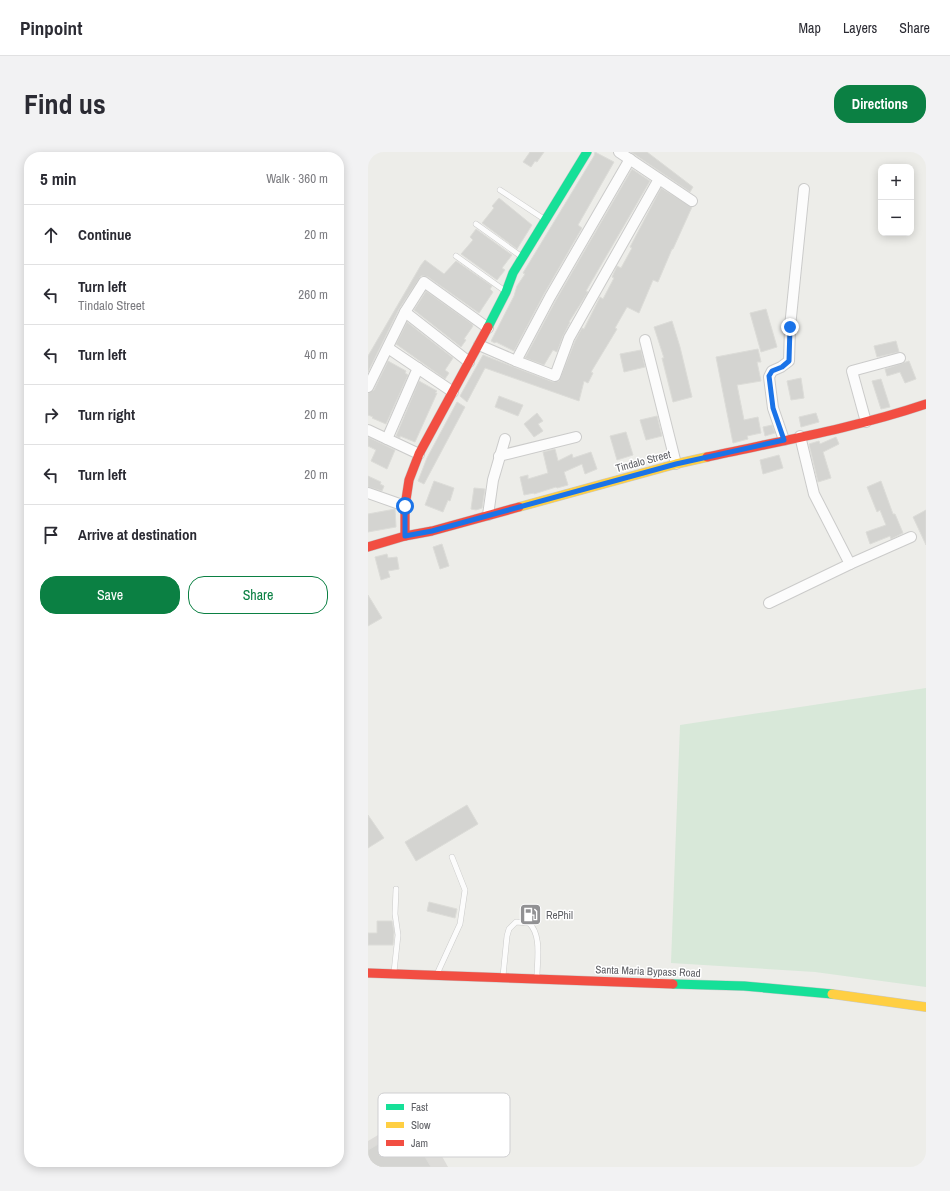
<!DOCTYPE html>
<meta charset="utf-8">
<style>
:root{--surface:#fff;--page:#f2f2f3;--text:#2b2b33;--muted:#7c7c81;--line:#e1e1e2;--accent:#0b8043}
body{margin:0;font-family:"Archivo Narrow",sans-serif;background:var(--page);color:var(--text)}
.controls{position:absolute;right:12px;top:12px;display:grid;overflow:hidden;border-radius:8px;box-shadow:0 2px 10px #0003}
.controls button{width:36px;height:36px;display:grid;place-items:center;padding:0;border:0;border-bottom:1px solid var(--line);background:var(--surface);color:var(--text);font:20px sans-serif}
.stop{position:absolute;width:12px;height:12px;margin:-9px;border:3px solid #1a73e8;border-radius:50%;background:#fff}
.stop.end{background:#1a73e8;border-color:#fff;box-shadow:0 1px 4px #0008}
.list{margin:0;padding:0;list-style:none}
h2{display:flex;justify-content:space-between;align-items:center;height:52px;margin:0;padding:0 16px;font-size:17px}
h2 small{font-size:13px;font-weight:400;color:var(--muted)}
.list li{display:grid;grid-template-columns:26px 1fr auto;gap:12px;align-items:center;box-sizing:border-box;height:60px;padding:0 16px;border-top:1px solid var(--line)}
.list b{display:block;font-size:15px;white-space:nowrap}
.list p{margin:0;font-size:13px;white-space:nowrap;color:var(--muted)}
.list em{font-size:13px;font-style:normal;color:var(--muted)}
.actions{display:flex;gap:8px;padding:12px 16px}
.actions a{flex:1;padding:9px 0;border:1px solid var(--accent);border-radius:16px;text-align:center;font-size:14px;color:var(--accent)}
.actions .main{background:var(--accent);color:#fff}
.icon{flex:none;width:22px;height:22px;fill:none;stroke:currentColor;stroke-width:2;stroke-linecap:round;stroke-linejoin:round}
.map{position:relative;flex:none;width:558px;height:1015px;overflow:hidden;border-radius:16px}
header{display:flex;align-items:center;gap:24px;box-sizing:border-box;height:56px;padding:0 20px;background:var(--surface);border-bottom:1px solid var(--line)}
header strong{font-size:19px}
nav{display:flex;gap:22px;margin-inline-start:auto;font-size:14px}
.intro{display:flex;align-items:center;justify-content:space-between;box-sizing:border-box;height:96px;padding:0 24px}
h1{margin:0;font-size:28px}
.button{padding:10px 18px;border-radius:16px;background:var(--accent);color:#fff;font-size:14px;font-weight:700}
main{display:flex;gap:24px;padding:0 24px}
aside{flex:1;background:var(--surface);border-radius:16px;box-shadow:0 2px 10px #0003}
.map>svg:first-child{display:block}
</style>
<header>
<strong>Pinpoint</strong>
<nav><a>Map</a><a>Layers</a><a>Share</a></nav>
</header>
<div class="intro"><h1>Find us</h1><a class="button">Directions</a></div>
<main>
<aside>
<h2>5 min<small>Walk · 360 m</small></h2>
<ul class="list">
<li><svg class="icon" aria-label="ahead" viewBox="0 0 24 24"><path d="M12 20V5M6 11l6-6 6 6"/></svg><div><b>Continue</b></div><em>20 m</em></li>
<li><svg class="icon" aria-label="left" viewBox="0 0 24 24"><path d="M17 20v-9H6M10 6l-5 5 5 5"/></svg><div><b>Turn left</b><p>Tindalo Street</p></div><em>260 m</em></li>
<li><svg class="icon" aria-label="left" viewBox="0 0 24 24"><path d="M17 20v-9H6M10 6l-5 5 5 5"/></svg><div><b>Turn left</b></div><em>40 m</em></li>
<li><svg class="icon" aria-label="right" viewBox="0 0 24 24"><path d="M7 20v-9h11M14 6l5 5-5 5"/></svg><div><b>Turn right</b></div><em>20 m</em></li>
<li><svg class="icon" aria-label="left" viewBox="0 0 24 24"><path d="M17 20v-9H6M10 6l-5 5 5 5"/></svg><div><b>Turn left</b></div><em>20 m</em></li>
<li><svg class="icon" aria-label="arrive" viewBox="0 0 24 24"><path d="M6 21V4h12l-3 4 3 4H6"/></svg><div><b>Arrive at destination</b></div></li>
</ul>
<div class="actions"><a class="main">Save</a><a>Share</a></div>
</aside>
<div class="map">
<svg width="558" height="1015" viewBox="0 0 558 1015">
<rect width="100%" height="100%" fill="#edede9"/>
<path fill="#dddcd9" d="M49 960 80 1015H0V989Z"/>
<path fill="#d8e8d9" d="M558 536V835L447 820 303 811 312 573Z"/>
<g fill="#d4d4d1" stroke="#dcdcd8">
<path d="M162 0H176L169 10 167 9 163 15 155 10Z"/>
<path d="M227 0 246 10 210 73 214 76 176 142 146 199 128 190 127 191 123 189 146 144 149 134 157 122 155 121 226 4Z"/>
<path d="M263 0H279L325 35 322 40Z"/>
<path d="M264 17 282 29 218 139 220 140 201 170H202L195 184 189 200 185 198 176 213 157 206 188 148Z"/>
<path d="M293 36 324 55 305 97H304L290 130 285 128 271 161 259 155 247 176 249 177 223 220 225 221 220 231 216 229 211 249 117 216 99 250 92 244 115 203 185 230 191 229 207 189 214 176 216 177 232 145 235 147 246 126 244 125 249 114 253 116 264 96 262 95Z"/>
<path d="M131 46 164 73 149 97 114 71 126 56 124 54Z"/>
<path d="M108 77 144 103 134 116 137 118 129 128 93 102 105 88 102 85Z"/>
<path d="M57 108 76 122 88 109 124 134 122 137 125 140 111 161 60 125 56 124H53L31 157 0 220V204L53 113Z"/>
<path d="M58 139 104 172 105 174 96 187 98 188 93 195 46 158Z"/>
<path d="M398 157 409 195 393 200 382 161Z"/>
<path d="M304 169 312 195 324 245 305 250 294 206H296L286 175Z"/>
<path d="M39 170 85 206 77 218 81 221 77 227 28 192Z"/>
<path d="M528 189 531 200 509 205 506 194Z"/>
<path d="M390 197 393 210H389L393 229 369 233 376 268 390 265 393 281 379 284 380 287 365 291 348 205Z"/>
<path d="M273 198 277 215 256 220 252 202Z"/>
<path d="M20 209 38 219 37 221 40 223 18 272 4 266 5 265 0 263V241L6 238Z"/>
<path d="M541 209 548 227 537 231 532 220 519 224 517 217Z"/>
<path d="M433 226 436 246 423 248 419 229Z"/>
<path d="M513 227 522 255 513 257 504 229Z"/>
<path d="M51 229 69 239 67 241H69L47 290 32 284V286L28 284Z"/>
<path d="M131 244 155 253 150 264 127 255Z"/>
<path d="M89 250 97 255 56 332 50 329 59 306Z"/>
<path d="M169 261 175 269 170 272 175 279 166 285 156 272Z"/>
<path d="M448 261 451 270 433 275 431 265Z"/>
<path d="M289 264 294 284 278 288 272 268Z"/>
<path d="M404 273 407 281 397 284 395 275Z"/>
<path d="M258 280 265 303 249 308 242 284Z"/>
<path d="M0 285 27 298 19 317 3 309 8 298 0 294Z"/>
<path d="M468 285 471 292 455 300 463 326 450 330 441 292 451 289 452 292Z"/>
<path d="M187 297 190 309 204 302 205 306 223 300 229 317 217 322 214 312 196 320 200 333 189 336 188 335 166 342V341L156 343 152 325 160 323V327L180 321 175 300Z"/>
<path d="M411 303 415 316 395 322 392 308Z"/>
<path d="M0 324 13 330 12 332 16 334 14 339 0 335Z"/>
<path d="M66 329 86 336 82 349 80 348 75 360 57 353Z"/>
<path d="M513 329 525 362H527L535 381 523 387 522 384 502 392 498 380 518 373 512 358 509 360 499 335Z"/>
<path d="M106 336 117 337 114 356 108 358 103 357Z"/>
<path d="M27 357 28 375 0 380V362Z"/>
<path d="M558 358V393L545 365Z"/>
<path d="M74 392 81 414 72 417 65 395Z"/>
<path d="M19 402 20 406 29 405 31 417 20 419 22 425 13 428 7 405Z"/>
<path d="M0 443 14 466 0 474Z"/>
<path d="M99 653 110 672 48 709 37 690Z"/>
<path d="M0 663 16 686 0 696Z"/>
<path d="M61 750 89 757 87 766 59 759Z"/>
<path d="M9 769H24L26 780 25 793H0V781H9Z"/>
<path d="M40 975 63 1015H0V998Z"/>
</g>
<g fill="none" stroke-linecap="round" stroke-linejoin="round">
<defs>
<g id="lane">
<path d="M132 38 176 67"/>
<path d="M108 72 154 105"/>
<path d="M88 104 137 139"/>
<path d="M26 820 30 783 27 762 28 737"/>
<path d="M69 822 92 772 97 738 84 705"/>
<path d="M135 824 139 784 141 777 148 770 161 771C174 783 169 808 169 825"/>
</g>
<g id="street">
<path d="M251 0 324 49"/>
<path d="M37 160 101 210"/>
<path d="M277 188 308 312"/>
<path d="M111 193 148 209 187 224 201 186 291 27"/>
<path d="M20 196 85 240"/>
<path d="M148 209 182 145 262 7"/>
<path d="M0 235 37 160 56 130 120 176"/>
<path d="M498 270 484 219 532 206"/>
<path d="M0 278 51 302"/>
<path d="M432 284 446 342 482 412 543 385"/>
<path d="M19 287 50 216"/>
<path d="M416 288 405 256 401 225 404 219 413 215 421 209 422 175 436 37"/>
<path d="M131 304 208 285"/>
<path d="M0 341 37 354"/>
<path d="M120 363 125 328 137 287"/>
<path d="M401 451 482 412"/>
</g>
<g id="fast">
<path d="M120 175 138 140 145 121 219 0"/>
<path d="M305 832 376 834 464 842"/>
</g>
<g id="slow">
<path d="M151 355 308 312 339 305"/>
<path d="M464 842 558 855"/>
</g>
<g id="jam">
<path d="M339 305C412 289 487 276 558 252"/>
<path d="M37 384V354L41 328 51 302 120 175"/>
<path d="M0 395 37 384 64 379 151 355"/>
<path d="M0 821 305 832"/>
</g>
</defs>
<use href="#lane" stroke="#cbcbca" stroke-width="6"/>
<use href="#street" stroke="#cbcbca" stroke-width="12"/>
<use href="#fast" stroke="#c9c9c9" stroke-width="10"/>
<use href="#slow" stroke="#c9c9c9" stroke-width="10"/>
<use href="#jam" stroke="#c9c9c9" stroke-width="10"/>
<use href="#lane" stroke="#fcfcfc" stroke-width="5"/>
<use href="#street" stroke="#fcfcfc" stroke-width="10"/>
<use href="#fast" stroke="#16e098" stroke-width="9"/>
<use href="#slow" stroke="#ffcf43" stroke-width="9"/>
<use href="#jam" stroke="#f24e42" stroke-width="9"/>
</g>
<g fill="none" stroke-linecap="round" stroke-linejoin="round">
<path stroke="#1a73e8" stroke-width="5" d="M37 354V384L64 379 308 312 416 288 405 256 401 224 404 219 414 215 421 209 422 175"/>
</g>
<defs>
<symbol id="fuel-square" viewBox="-11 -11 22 22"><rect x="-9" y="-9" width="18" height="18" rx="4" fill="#919193" stroke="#fff"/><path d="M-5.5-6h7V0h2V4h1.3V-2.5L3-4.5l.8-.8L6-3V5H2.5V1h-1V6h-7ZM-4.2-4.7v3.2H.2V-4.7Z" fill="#fff"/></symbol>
</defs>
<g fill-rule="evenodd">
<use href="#fuel-square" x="150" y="750" width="25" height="25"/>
</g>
<g text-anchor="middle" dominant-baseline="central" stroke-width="3" stroke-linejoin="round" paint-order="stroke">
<g font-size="11" fill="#5f6065" stroke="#fff">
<text transform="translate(275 309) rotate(-15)">Tindalo Street</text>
<text transform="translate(280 819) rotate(2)">Santa Maria Bypass Road</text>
</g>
<g font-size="11" fill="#5f6065" stroke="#fff" text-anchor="start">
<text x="178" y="763">RePhil</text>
</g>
</g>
<rect x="10" y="941" width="132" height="64" rx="6" fill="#fff" stroke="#cfcfd1" stroke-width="1"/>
<rect x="18" y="952" width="18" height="6" fill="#16e098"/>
<rect x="18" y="970" width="18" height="6" fill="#ffcf43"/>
<rect x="18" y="988" width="18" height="6" fill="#f24e42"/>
<g font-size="11" fill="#5f6065">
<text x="43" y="959">Fast</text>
<text x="43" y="977">Slow</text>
<text x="43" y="995">Jam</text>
</g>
</svg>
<div class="controls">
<button>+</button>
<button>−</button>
</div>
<div class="stop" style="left:37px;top:354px"></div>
<div class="stop end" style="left:422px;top:175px"></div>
</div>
</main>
